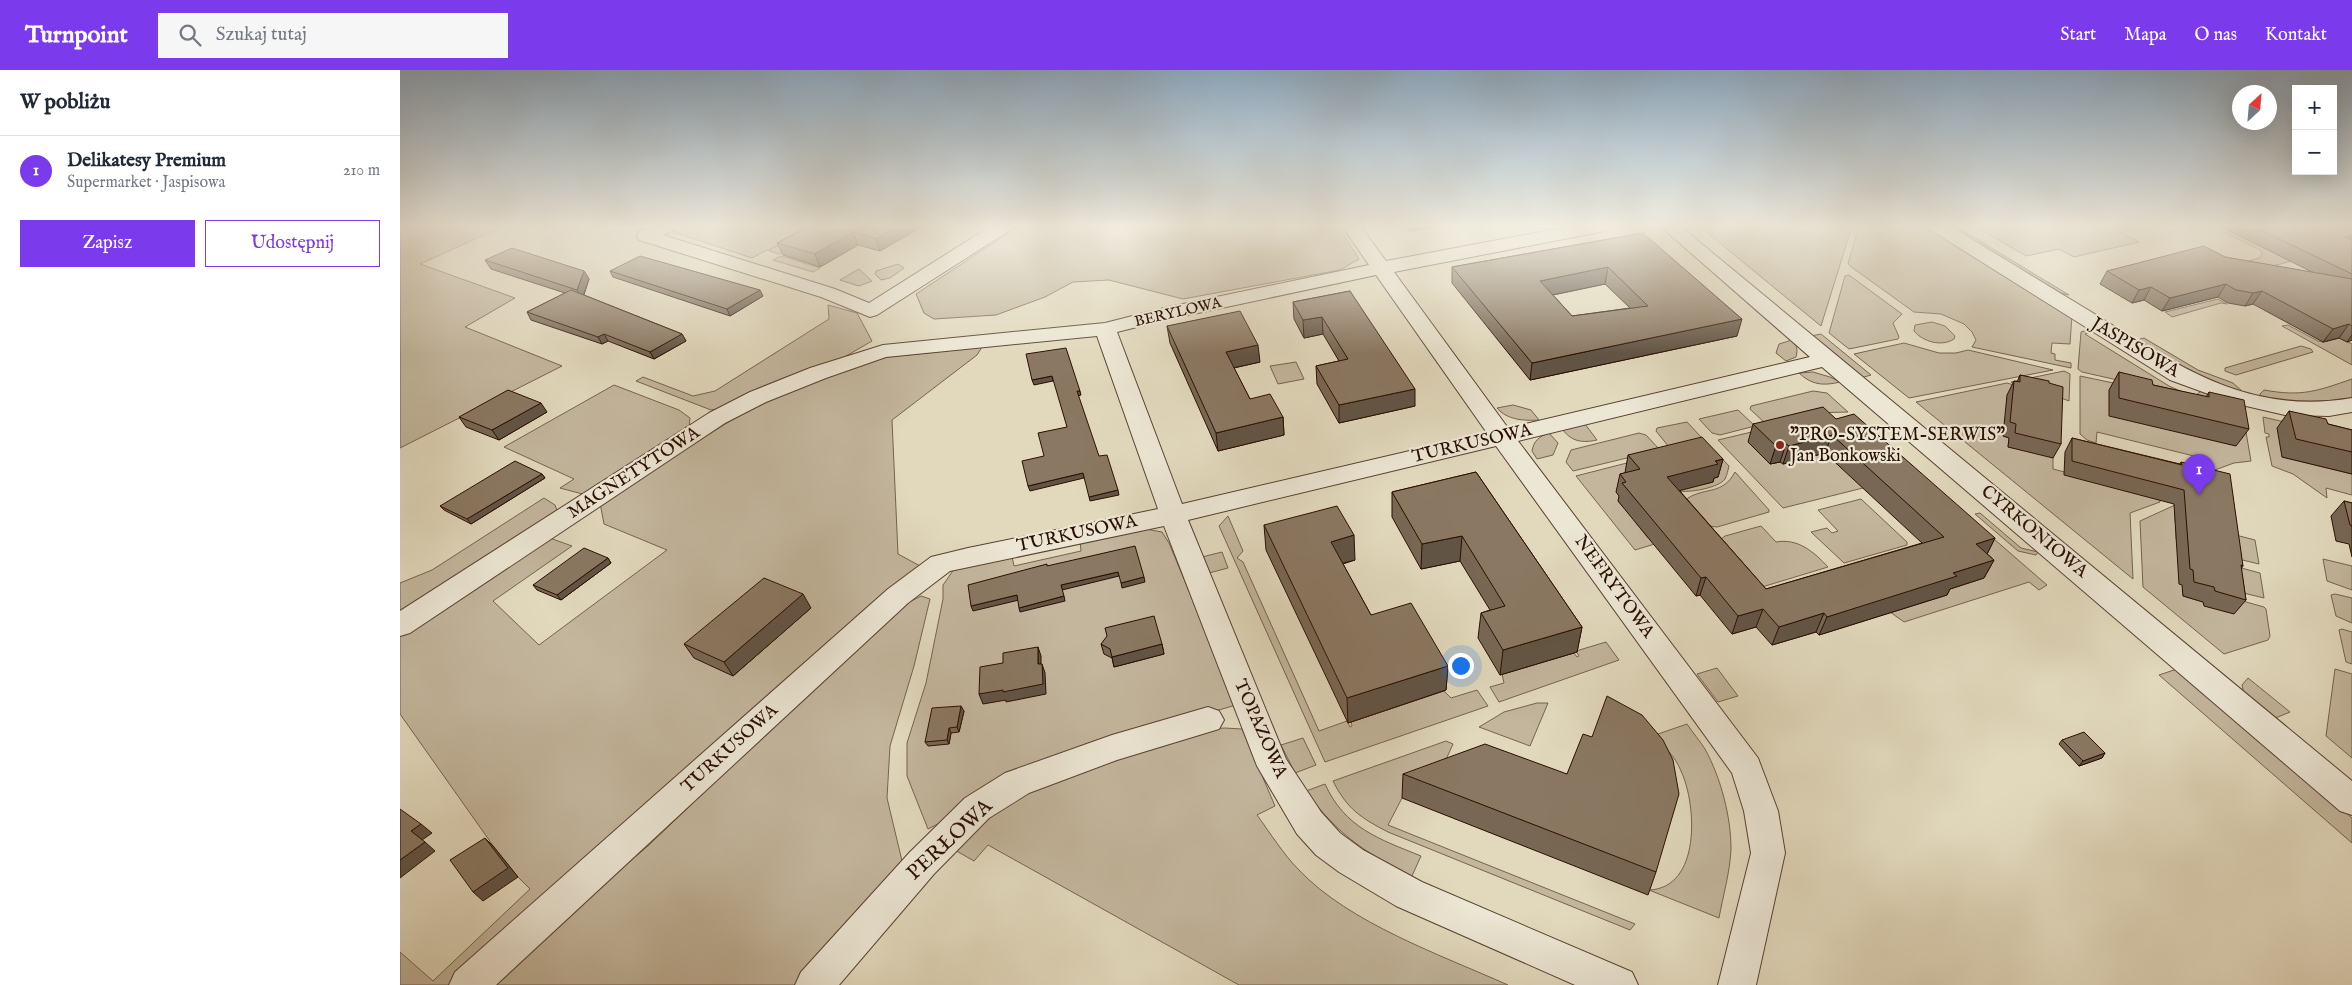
<!DOCTYPE html>
<html lang="pl">
<meta charset="utf-8">
<style>
:root{--surface:#fff;--page:#f6f6f7;--text:#1f2937;--muted:#747a83;--line:#e0e1e3;--accent:#7c3aed}
body{margin:0;font-family:"IM FELL English",serif;background:var(--page);color:var(--text)}
.controls{position:absolute;right:15px;top:15px;display:grid;overflow:hidden;border-radius:0px;box-shadow:0 5px 20px #0002}
.controls button{width:45px;height:45px;display:grid;place-items:center;padding:0;border:0;border-bottom:1px solid var(--line);background:var(--surface);color:var(--text);font:25px sans-serif}
.compass{position:absolute;left:1832px;top:15px;width:45px;height:45px;border-radius:50%;background:var(--surface);box-shadow:0 5px 20px #0002;rotate:26deg}
.you{position:absolute;left:1060px;top:595px;width:18px;height:18px;margin:-12px;border:4px solid #fff;border-radius:50%;background:#1a73e8;box-shadow:0 0 0 8px #1a73e833}
.badge{display:grid;place-items:center;width:32px;height:32px;border-radius:50%;background:var(--accent);color:#fff;font-size:16px;font-weight:700}
.pin{position:absolute;translate:-50% -41px;filter:drop-shadow(0 1px 2px #0008)}
.pin::after{content:'';position:absolute;top:26px;width:18px;height:15px;background:inherit;clip-path:polygon(0 0,100% 0,50% 100%)}
.list{margin:0;padding:0;list-style:none}
h2{display:flex;justify-content:space-between;align-items:center;height:65px;margin:0;padding:0 20px;font-size:21px}
h2 small{font-size:16px;font-weight:400;color:var(--muted)}
.list li{display:grid;grid-template-columns:32px 1fr auto;gap:15px;align-items:center;box-sizing:border-box;height:70px;padding:0 20px;border-top:1px solid var(--line)}
.list b{display:block;font-size:19px;white-space:nowrap}
.list p{margin:0;font-size:16px;white-space:nowrap;color:var(--muted)}
.list em{font-size:16px;font-style:normal;color:var(--muted)}
.actions{display:flex;gap:10px;padding:15px 20px}
.actions a{flex:1;padding:11px 0;border:1px solid var(--accent);border-radius:0px;text-align:center;font-size:18px;color:var(--accent)}
.actions .main{background:var(--accent);color:#fff}
.icon{flex:none;width:28px;height:28px;fill:none;stroke:currentColor;stroke-width:2;stroke-linecap:round;stroke-linejoin:round}
.map{position:relative;flex:none;width:1952px;height:915px;overflow:hidden}
header{display:flex;align-items:center;gap:30px;box-sizing:border-box;height:70px;padding:0 25px;background:var(--accent);color:#fff}
header strong{font-size:24px}
nav{display:flex;gap:28px;margin-inline-start:auto;font-size:18px}
.search{width:350px;height:45px;background:var(--page);display:flex;align-items:center;gap:12px;box-sizing:border-box;padding:0 18px;border-radius:0px;color:var(--muted);font-size:19px}
main{display:flex}
aside{flex:1;background:var(--surface)}
.map>svg:first-child{display:block}
</style>
<header>
<strong>Turnpoint</strong>
<div class="search"><svg class="icon" aria-label="search" viewBox="0 0 24 24"><circle cx="10" cy="10" r="6"/><path d="M15 15l6 6"/></svg>Szukaj tutaj</div>
<nav><a>Start</a><a>Mapa</a><a>O nas</a><a>Kontakt</a></nav>
</header>
<main>
<aside>
<h2>W pobliżu<small></small></h2>
<ul class="list">
<li><span class="badge">1</span><div><b>Delikatesy Premium</b><p>Supermarket · Jaspisowa</p></div><em>210 m</em></li>
</ul>
<div class="actions"><a class="main">Zapisz</a><a>Udostępnij</a></div>
</aside>
<div class="map">
<svg width="1952" height="915" viewBox="0 0 1952 915">
<rect width="100%" height="100%" fill="#e2d9bd"/>
<filter id="stains"><feTurbulence type="fractalNoise" baseFrequency=".004" numOctaves="4"/><feColorMatrix values="0 0 0 0 .2 0 0 0 0 .09 0 0 0 0 .02 0 0 0 .5 -.17"/></filter>
<radialGradient id="worn" r=".72"><stop offset=".6" stop-color="#630" stop-opacity="0"/><stop offset="1" stop-color="#630" stop-opacity=".3"/></radialGradient>
<g fill="#c3b69d" stroke="#76624e">
<path d="M6 156H104L20 194 115 228 65 257 162 296 0 378V158Z"/>
<path d="M278 156H412L369 180 377 176 382 177 430 156 379 184 367 180 352 188 273 162Z"/>
<path d="M619 156H938L959 189 940 200 783 229 709 210 673 212 645 227 596 245 534 249 524 243 516 224Z"/>
<path d="M1299 156H1452L1421 256Z"/>
<path d="M1459 156H1532L1672 245 1670 274 1652 273 1651 283 1655 284V290L1671 293V298L1572 277 1576 270 1572 262 1564 254 1541 244 1514 242 1450 196 1448 193Z"/>
<path d="M1545 156H1555L1669 225 1651 221Z"/>
<path d="M1575 156H1620L1626 159 1642 156H1733L1716 160 1739 172 1674 187 1659 179 1626 186Z"/>
<path d="M1813 156H1820L1891 191 1866 198 1841 193 1859 188 1862 184 1860 180Z"/>
<path d="M381 186 420 198 413 202 373 190Z"/>
<path d="M498 194 504 198 490 208 481 210 475 204 476 201Z"/>
<path d="M459 199 472 211 459 216 440 210Z"/>
<path d="M1449 205 1502 244 1493 253 1499 267 1498 269 1449 279 1429 263 1445 206Z"/>
<path d="M1818 229 1827 234 1821 233 1772 247 1765 242Z"/>
<path d="M428 235 457 243 472 271 441 289 330 337 311 340 236 311 243 307 293 326 315 321 429 249Z"/>
<path d="M1532 252 1545 256 1555 266 1554 269C1542 277 1523 272 1514 261L1515 255Z"/>
<path d="M1888 255 1918 271 1923 272 1939 268 1952 274V295L1882 256Z"/>
<path d="M1694 258 1697 261 1685 264 1769 316 1794 327 1801 321 1842 333V338L1682 302 1678 299 1681 262Z"/>
<path d="M1421 264 1471 305 1461 308 1411 266Z"/>
<path d="M1744 268 1798 300 1833 313 1843 322 1837 324 1740 276V269Z"/>
<path d="M1392 270C1397 276 1398 279 1396 287L1386 291 1376 283 1379 274Z"/>
<path d="M1504 273 1539 283H1556L1568 280 1653 300 1509 328 1454 284Z"/>
<path d="M1901 276 1911 279 1913 282 1836 305 1825 301V298Z"/>
<path d="M582 277 577 285 492 350 498 484 522 497 52 915H0V882L33 911 130 819 118 807 94 777 0 644V561L147 467 172 476 93 531 139 575 267 480 204 454 200 433 346 341 450 297 487 287Z"/>
<path d="M896 292 904 309 878 314 870 296Z"/>
<path d="M1664 301 1670 304 1669 331 1635 318 1611 312Z"/>
<path d="M1413 302 1430 307 1440 312C1423 316 1412 315 1399 303Z"/>
<path d="M1680 306 1742 319 1846 362 1851 391 1834 393 1812 401 1810 390 1697 362 1696 373 1687 370 1680 364Z"/>
<path d="M1952 309V328L1919 337 1860 327V324L1864 320C1902 327 1917 321 1952 309Z"/>
<path d="M1607 313 1614 315 1603 366 1609 368 1608 377 1653 385V399L1759 427 1760 432 1730 443 1733 509 1516 332Z"/>
<path d="M214 315 279 340 290 348 289 358 190 426 160 418 174 409 104 377Z"/>
<path d="M1413 321 1427 323 1448 342 1410 343 1366 354 1350 339 1351 336Z"/>
<path d="M1113 335 1131 340 1139 350C1124 351 1107 350 1097 338Z"/>
<path d="M1338 340 1355 356 1320 365 1312 363 1299 349Z"/>
<path d="M1863 347 1911 358 1882 387 1952 404V425L1926 418 1927 428 1893 404 1872 396 1866 367H1869V364L1865 363Z"/>
<path d="M1287 352 1301 367 1298 370 1269 377 1256 361 1257 358Z"/>
<path d="M1185 354 1197 370C1183 373 1172 372 1163 360Z"/>
<path d="M1360 360 1417 370 1467 417 1383 438 1318 370Z"/>
<path d="M1149 363 1158 373 1153 385 1137 389 1132 381C1134 370 1139 367 1149 363Z"/>
<path d="M1239 363 1246 365 1260 380 1173 401 1166 392 1171 380Z"/>
<path d="M1308 374 1329 396C1328 400 1327 405 1325 409 1319 418 1288 423 1278 421L1317 407Z"/>
<path d="M1262 384 1222 430 1218 431 1224 438H1229L1236 453 1248 468 1253 467 1258 473 1235 480 1176 406Z"/>
<path d="M1335 402 1369 440V442L1317 457 1309 456 1287 430 1288 428C1306 417 1323 425 1335 402Z"/>
<path d="M144 428 155 435 159 446 0 547V513L32 500Z"/>
<path d="M1461 429 1507 472V475L1444 493 1411 462 1427 458 1432 463 1438 461 1418 440Z"/>
<path d="M1775 435V452L1782 454 1776 458V469L1783 471V526L1803 532 1832 528 1864 537 1866 539 1870 566 1868 570 1824 584 1743 517 1740 451Z"/>
<path d="M1580 443 1621 478 1638 482 1636 485 1618 481 1575 444Z"/>
<path d="M828 446 843 481 837 488 843 492 919 661 947 651 950 657 952 656 951 652 1044 621 1051 628 1077 620 1088 636 925 692 819 456Z"/>
<path d="M1572 450 1647 515 1639 520 1629 512 1504 552 1490 542Z"/>
<path d="M1361 456 1376 472C1398 468 1414 482 1428 497L1362 517 1321 469 1325 466Z"/>
<path d="M746 459 762 462 769 473 836 635 688 678 528 759 507 706V673L526 613 543 529V515L559 492 611 482 614 496 681 481 680 471Z"/>
<path d="M1824 462 1855 470 1859 494 1830 487Z"/>
<path d="M822 482 828 498 809 503 802 487Z"/>
<path d="M1923 489 1952 496V520L1927 511Z"/>
<path d="M1830 495 1860 503 1864 528 1831 520Z"/>
<path d="M1935 524 1952 528V553L1936 546 1931 525Z"/>
<path d="M521 526 530 529 514 596 490 676 487 728 503 795 395 915H83L248 776 494 540Z"/>
<path d="M1942 559 1952 562V594L1946 592 1939 560Z"/>
<path d="M1206 572 1219 590 1099 632 1090 617 1104 613 1102 604 1174 583 1177 587 1179 586 1176 581Z"/>
<path d="M1317 598 1338 626 1318 632 1297 604Z"/>
<path d="M1777 599 1952 748V773L1759 605Z"/>
<path d="M1935 599 1952 604V688L1926 666Z"/>
<path d="M1848 608 1890 642 1873 649 1844 624 1842 615Z"/>
<path d="M1137 633H1148L1130 676 1079 657 1104 642Z"/>
<path d="M1287 654C1293 663 1300 671 1305 679 1321 708 1331 747 1331 779 1330 802 1323 826 1319 848L1249 820C1301 818 1297 735 1281 701 1275 686 1264 676 1252 666Z"/>
<path d="M825 658 842 659 875 736 857 745C871 764 883 784 899 800 949 853 1041 885 1108 915H839L588 775 574 791 546 775 643 710 808 659Z"/>
<path d="M903 668 916 695 895 703 881 675Z"/>
<path d="M1046 671 1053 674 1034 716 1002 728 988 755 1235 854 1230 860 988 762C961 748 947 739 933 711Z"/>
<path d="M925 714C945 758 979 769 1021 786L1011 808C965 781 938 766 906 721Z"/>
</g>
<g fill="none" stroke-linecap="round" stroke-linejoin="round">
<defs>
<g id="minor">
<path d="M253 156H276L274 160 263 165 435 219 469 233 591 156H612L610 160 477 245 470 247 421 227 239 170 237 166 239 162Z"/>
<path d="M942 156H960L986 191 1173 156H1209L1207 160 1200 162 994 202 1108 358 1410 287 1260 156H1280L1952 711V745L1940 741 1422 297 1118 371 1358 688 1378 741 1385 783 1356 915H1318L1351 783 1344 741 1332 703 1096 376 788 450 886 689 921 742 940 763 963 780 1022 812 1232 902 1238 915H1175L996 836 939 802 916 785 897 764 857 696 764 456 550 501 508 533 96 915H49L55 902 488 519 531 487 568 478 758 439 697 266 486 287 426 308 366 332 325 353 10 563 0 566V541L309 343 350 322 410 298 483 275 705 253 764 238 969 195ZM976 205 1087 363 782 434 717 262 765 250Z"/>
<path d="M1529 156H1550C1598 185 1645 214 1693 243 1777 295 1847 346 1952 328V342L1929 346 1885 345 1833 333 1770 310 1531 160Z"/>
<path d="M808 637 819 641 824 650 819 659 717 690 629 723 589 748 534 804 439 915H395L401 902 510 782 565 728 605 703 712 665Z"/>
</g>
</defs>
<use href="#minor" stroke="#58412f" stroke-width="2"/>
<use href="#minor" fill="#ece6d4" fill-rule="evenodd"/>
</g>
<g fill="#776754" stroke="#2a0e00" fill-rule="evenodd">
<path d="M409 156H523L480 181 458 175 420 197 383 185 377 173Z"/>
<path d="M1006 156H1038L1010 161Z"/>
<path d="M1820 156H1942L1952 160V270L1947 272 1939 268 1923 272 1853 234 1845 236 1828 233 1818 227 1762 241 1744 230 1732 233 1700 214 1707 201 1825 187 1914 203Z"/>
<path d="M1243 163 1337 266 1130 310 1052 213V197ZM1205 214 1230 238 1172 246 1153 225Z"/>
<path d="M85 190 184 201 189 209 184 225 282 264 286 271 254 289 208 271 202 274 131 250 127 242 165 223 91 199Z"/>
<path d="M210 201 363 226 330 246 213 207Z"/>
<path d="M950 221 1015 336 939 353 917 314 916 296 939 291 923 264 904 268 894 249 893 232Z"/>
<path d="M767 256 860 292 834 298 850 329 883 347 884 365 818 381 770 273Z"/>
<path d="M1719 302 1753 315 1806 327 1809 322 1849 359 1836 376 1709 346V320Z"/>
<path d="M1620 305 1649 313 1661 374 1653 388 1608 377 1609 368 1603 366 1607 325 1614 311 1617 312Z"/>
<path d="M1889 341 1928 354 1952 360V404L1882 387 1877 358Z"/>
<path d="M147 342 99 370 66 357 59 347Z"/>
<path d="M1436 349 1595 468 1587 484 1594 490 1584 508 1550 519 1547 525 1419 565 1416 562 1372 575 1356 557 1332 564 1300 525 1296 526 1218 431 1219 426 1216 422 1220 404 1225 403 1228 385 1323 389 1318 407 1314 408 1313 412 1279 420 1366 519 1522 473 1425 383 1383 394 1380 392 1370 394 1348 372 1353 354Z"/>
<path d="M1672 368 1780 394 1781 392 1843 496 1841 499 1846 530 1834 544 1804 536 1803 532 1783 526 1782 515 1779 514 1774 434 1664 405 1665 382Z"/>
<path d="M1076 402 1182 557 1177 582 1100 605 1078 568 1081 543 1090 540 1060 491 1021 499 992 447V422Z"/>
<path d="M142 404 145 408 71 454 44 440 40 436Z"/>
<path d="M1944 431 1952 433V487L1949 474 1936 471 1931 446Z"/>
<path d="M864 455 955 490 943 494 971 545 1048 596 1046 620 948 653 866 480Z"/>
<path d="M208 488 211 493 161 530 137 520 133 515Z"/>
<path d="M411 538 333 606 294 588 284 574Z"/>
<path d="M701 574H762L764 584 714 597 712 588 704 584Z"/>
<path d="M564 641 559 662 551 663 549 674 528 676 525 672Z"/>
<path d="M1662 670 1705 683 1702 688 1679 696 1659 674Z"/>
<path d="M1003 704H1167L1256 802 1248 825 1002 728Z"/>
</g>
<g fill="#615445" stroke="#2a0e00">
<path d="M498 156H523L480 181 476 169Z"/>
<path d="M1010 156H1038L1010 161Z"/>
<path d="M453 162 458 175 420 197 415 184Z"/>
<path d="M1952 165V173L1945 167Z"/>
<path d="M1208 197 1205 214 1138 228 1140 211Z"/>
<path d="M184 201 189 209 182 229 177 220Z"/>
<path d="M1826 214 1818 227 1762 241 1770 228Z"/>
<path d="M1751 217 1744 230 1732 233 1739 220Z"/>
<path d="M360 220 363 226 330 246 327 239Z"/>
<path d="M1862 221 1853 234 1845 236 1853 223Z"/>
<path d="M922 247 923 264 904 268 903 250Z"/>
<path d="M1342 249 1337 266 1130 310 1132 293Z"/>
<path d="M1949 254 1939 268 1923 272 1933 259Z"/>
<path d="M204 264 208 271 202 274 198 267Z"/>
<path d="M282 264 286 271 254 289 250 282Z"/>
<path d="M1952 265V270L1947 272Z"/>
<path d="M858 275 860 292 828 299 826 282Z"/>
<path d="M652 306 653 311 634 315 632 310Z"/>
<path d="M1015 319V336L939 353V335Z"/>
<path d="M677 321H680L681 325 678 326Z"/>
<path d="M141 333 147 342 99 370 92 360Z"/>
<path d="M883 347 884 365 818 381 816 363Z"/>
<path d="M1432 365 1425 383 1383 394 1389 376Z"/>
<path d="M1386 374 1380 392 1370 394 1376 376Z"/>
<path d="M1323 389 1318 407 1314 408 1313 412 1263 425 1267 407Z"/>
<path d="M683 403 684 408 630 421 628 416Z"/>
<path d="M142 404 145 408 71 454 67 449Z"/>
<path d="M718 420 719 425 690 431 689 427Z"/>
<path d="M954 465 955 490 932 496 931 472Z"/>
<path d="M1062 466 1060 491 1021 499 1022 474Z"/>
<path d="M1595 468 1586 486 1576 474Z"/>
<path d="M208 488 211 493 161 530 157 525Z"/>
<path d="M1594 490 1584 508 1550 519 1547 525 1419 565 1427 547 1553 503Z"/>
<path d="M718 502 719 506 662 520 661 515Z"/>
<path d="M744 507 745 512 722 518 721 513Z"/>
<path d="M1306 507 1300 525 1296 526 1301 508Z"/>
<path d="M403 524 411 538 333 606 324 592Z"/>
<path d="M617 525 619 530 573 541 571 536Z"/>
<path d="M664 526 665 531 620 542 619 538Z"/>
<path d="M1363 539 1356 557 1332 564 1338 546Z"/>
<path d="M1424 543 1416 562 1372 575 1379 557Z"/>
<path d="M1182 557 1177 582 1100 605 1103 580Z"/>
<path d="M762 574 764 584 714 597 712 587Z"/>
<path d="M638 577 641 586V604L638 594Z"/>
<path d="M642 594 645 603 646 624 606 632V630L583 634 579 624Z"/>
<path d="M1048 596 1046 620 948 653 947 628Z"/>
<path d="M561 636 564 641 559 662 557 657Z"/>
<path d="M549 658 551 663 549 674 547 670Z"/>
<path d="M1705 683 1702 688 1679 696 1683 691Z"/>
<path d="M21 754 32 763 22 770 11 761Z"/>
<path d="M85 768 94 777 118 807 83 831 73 822Z"/>
<path d="M25 772 35 781 0 808V790Z"/>
</g>
<g fill="#8a7862" stroke="#2a0e00" fill-rule="evenodd">
<path d="M409 156H498L476 169 453 162 415 184 377 173Z"/>
<path d="M1852 156H1942L1952 160V165L1945 167 1952 170V204Z"/>
<path d="M1243 163 1342 249 1132 293 1052 197ZM1208 197 1248 236 1172 246 1140 211Z"/>
<path d="M1804 176 1825 187 1952 209V256L1949 254 1933 259 1862 221 1853 223 1836 220 1826 214 1770 228 1751 217 1739 220 1707 201Z"/>
<path d="M112 178 184 201 177 220 85 190Z"/>
<path d="M240 186 360 220 327 239 210 201Z"/>
<path d="M171 220 282 264 250 282 204 264 198 267 127 242Z"/>
<path d="M950 221 1015 319 939 335 916 296 948 289 922 247 903 250 893 232Z"/>
<path d="M840 241 858 275 826 282 850 329 870 324 883 347 816 363 767 256Z"/>
<path d="M666 278 680 321H677L699 386 707 385 718 420 689 427 683 403 628 416 622 391 644 386 638 363 667 357 652 306 632 310 626 284Z"/>
<path d="M1719 302 1752 310 1753 315 1809 327V322L1844 330 1849 359 1719 328Z"/>
<path d="M1620 305 1649 311V313L1663 317 1661 374 1615 363 1616 354 1610 352 1614 311 1620 312Z"/>
<path d="M108 320 141 333 92 360 59 347Z"/>
<path d="M1423 337 1436 349 1454 344 1595 468 1576 474 1594 490 1553 503 1557 506 1427 547 1424 543 1379 557 1363 539 1338 546 1306 507 1301 508 1222 413 1226 412 1220 404 1240 399 1228 385 1302 367 1323 389 1315 391 1318 394 1267 407 1366 519 1544 467 1432 365 1389 376 1386 374 1376 376 1353 354Z"/>
<path d="M1889 341 1926 349 1928 354 1952 360V382L1896 369Z"/>
<path d="M1672 368 1782 395 1781 392 1830 404 1843 496 1841 495 1846 530 1815 521 1814 517 1794 512 1793 500 1790 499 1784 420 1672 391Z"/>
<path d="M115 391 142 404 67 449 40 436Z"/>
<path d="M1076 402 1182 557 1103 580 1081 543 1105 536 1062 466 1022 474 992 422Z"/>
<path d="M1944 431 1952 433V456L1950 455Z"/>
<path d="M937 436 954 465 931 472 971 545 1011 533 1048 596 947 628 864 455Z"/>
<path d="M735 476 744 507 721 513 718 502 661 515 664 526 619 538 617 525 571 536 568 515 647 494V496Z"/>
<path d="M184 478 208 488 157 525 133 515Z"/>
<path d="M364 508 403 524 324 592 284 574Z"/>
<path d="M754 546 762 574 712 587 710 579 701 574 707 566 705 558Z"/>
<path d="M638 577V594H642L643 614 603 622V620L579 624 580 597 603 593V583Z"/>
<path d="M1207 626 1242 645 1263 670 1273 690 1279 724 1256 802 1003 704 1085 674 1167 704 1183 664 1192 667Z"/>
<path d="M561 636 557 657 549 658 547 670 525 672 532 638Z"/>
<path d="M1684 662 1705 683 1683 691 1662 670Z"/>
<path d="M0 739 21 754 11 761 25 772 0 790Z"/>
<path d="M85 768 108 798 73 822 50 790Z"/>
</g>
<linearGradient id="sky" x2="0" y2="1"><stop stop-color="#8ca7bd"/><stop offset="0.55" stop-color="#f2eee1"/><stop offset="1" stop-color="#f2eee1" stop-opacity="0"/></linearGradient>
<rect width="1952" height="284" fill="url(#sky)"/>
<circle fill="#8f2418" stroke="#ece6d4" stroke-width="2" cx="1380" cy="375" r="5"/>
<g text-anchor="middle" dominant-baseline="central" stroke-width="4.5" stroke-linejoin="round" paint-order="stroke">
<g font-size="15" fill="#2a0e00" stroke="#ece6d4">
<text transform="translate(778 242) rotate(-13)">BERYLOWA</text>
</g>
<g font-size="18" fill="#2a0e00" stroke="#ece6d4">
<text transform="translate(1735 278) rotate(31)">JASPISOWA</text>
<text transform="translate(1072 374) rotate(-13)">TURKUSOWA</text>
<text transform="translate(234 403) rotate(-33)">MAGNETYTOWA</text>
<text transform="translate(1634 462) rotate(40)">CYRKONIOWA</text>
<text transform="translate(677 464) rotate(-12)">TURKUSOWA</text>
<text transform="translate(1214 517) rotate(54)">NEFRYTOWA</text>
<text transform="translate(860 659) rotate(66)">TOPAZOWA</text>
<text transform="translate(330 679) rotate(-42)">TURKUSOWA</text>
</g>
<g font-size="18" fill="#2a0e00" stroke="#ece6d4" text-anchor="start">
<text x="1390" y="365">"PRO-SYSTEM-SERWIS"<tspan x="1390" dy="21">Jan Bonkowski</tspan></text>
</g>
<g font-size="21" fill="#2a0e00" stroke="#ece6d4">
<text transform="translate(550 770) rotate(-43)">PERŁOWA</text>
</g>
</g>
<rect width="100%" height="100%" filter="url(#stains)"/>
<rect width="100%" height="100%" fill="url(#worn)"/>
</svg>
<div class="controls">
<button>+</button>
<button>−</button>
</div>
<svg class="compass" viewBox="-18 -18 36 36"><path d="M0-13l5 13h-10z" fill="#e53935"/><path d="M0 13l5-13h-10z" fill="#747a83"/></svg>
<div class="you"></div>
<div class="pin badge" style="left:1799px;top:425px">1</div>
</div>
</main>
